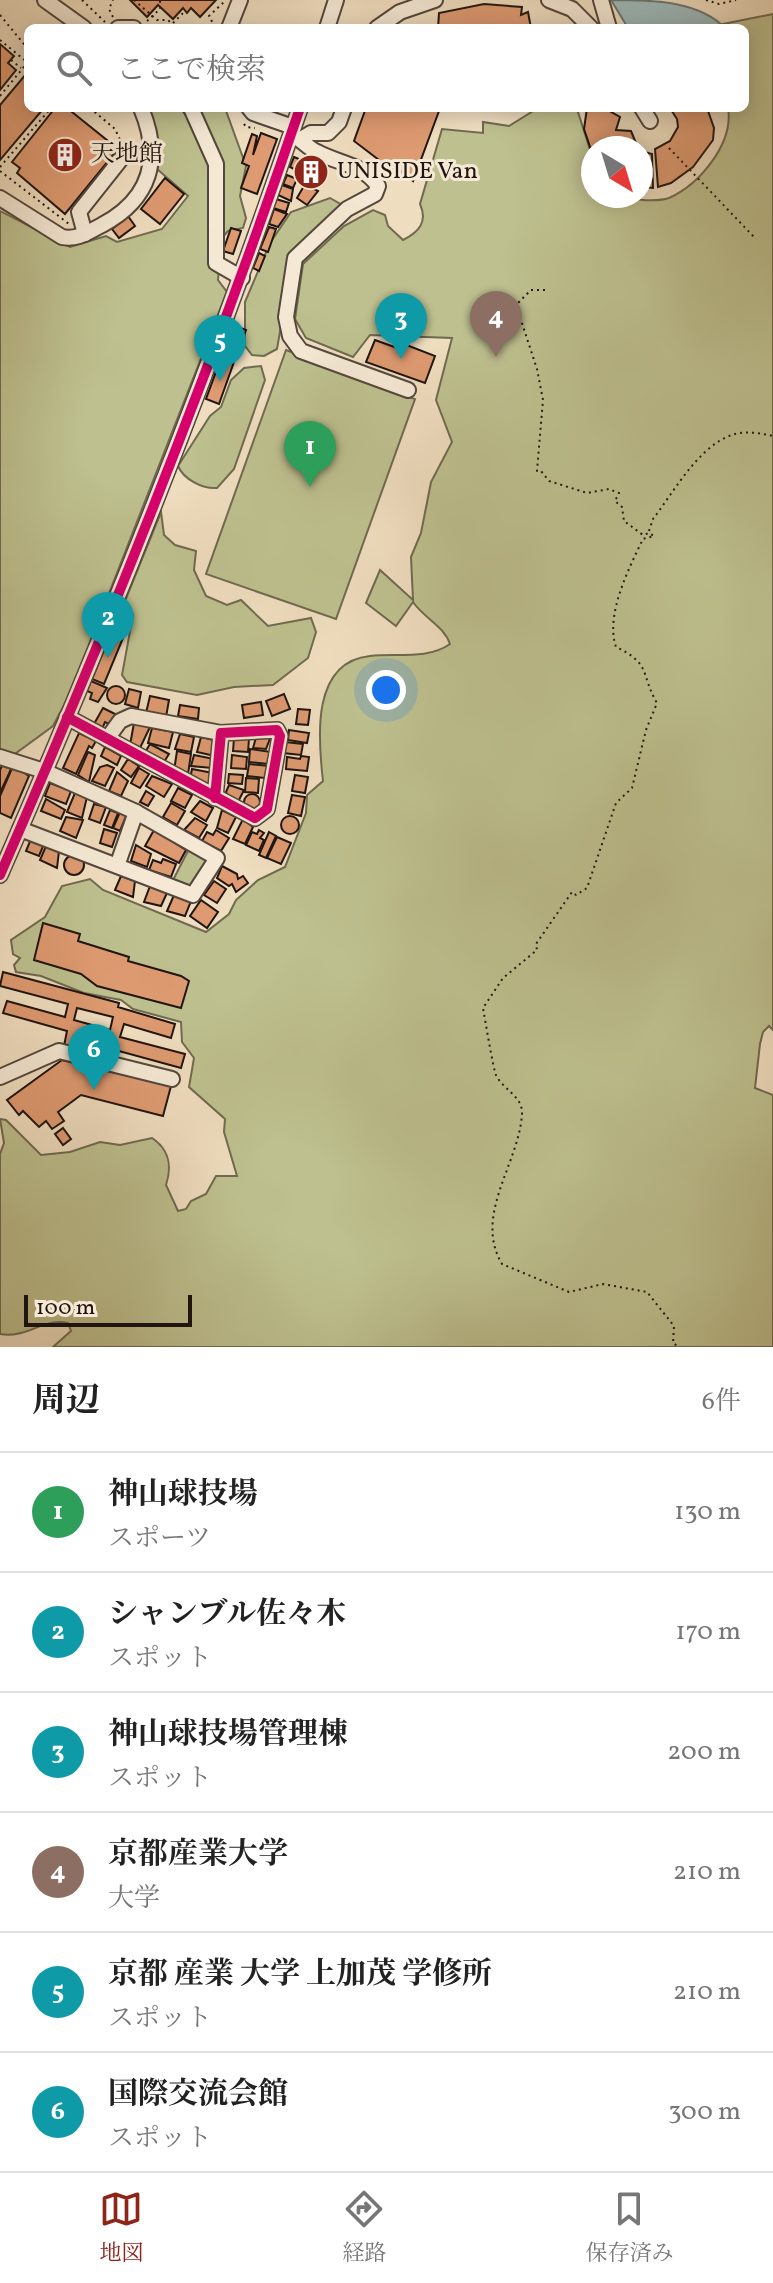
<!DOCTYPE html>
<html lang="ja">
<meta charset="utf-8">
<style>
:root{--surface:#fff;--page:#f2f2f2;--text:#222;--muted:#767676;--line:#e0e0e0;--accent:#8f2418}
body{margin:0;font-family:Vollkorn,"Noto Serif JP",serif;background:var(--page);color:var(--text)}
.compass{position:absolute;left:581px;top:136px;width:72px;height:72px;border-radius:50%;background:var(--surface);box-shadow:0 4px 20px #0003;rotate:142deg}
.scale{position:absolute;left:24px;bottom:20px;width:168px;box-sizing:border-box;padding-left:8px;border:4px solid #201510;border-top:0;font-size:22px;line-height:28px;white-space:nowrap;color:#201510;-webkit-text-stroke:6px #f5e9d5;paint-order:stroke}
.you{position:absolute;left:386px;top:690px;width:28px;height:28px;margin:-20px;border:6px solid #fff;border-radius:50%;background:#1a73e8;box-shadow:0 0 0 12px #1a73e833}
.badge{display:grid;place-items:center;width:52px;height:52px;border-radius:50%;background:var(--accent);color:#fff;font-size:26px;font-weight:700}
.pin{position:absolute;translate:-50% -66px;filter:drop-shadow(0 2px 4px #0008)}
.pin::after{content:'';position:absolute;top:42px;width:28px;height:24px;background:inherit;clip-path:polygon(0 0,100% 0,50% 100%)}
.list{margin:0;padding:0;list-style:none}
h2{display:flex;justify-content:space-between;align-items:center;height:104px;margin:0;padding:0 32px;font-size:34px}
h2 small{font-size:26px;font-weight:400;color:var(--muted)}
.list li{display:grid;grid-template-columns:52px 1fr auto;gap:24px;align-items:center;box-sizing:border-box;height:120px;padding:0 32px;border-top:2px solid var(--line)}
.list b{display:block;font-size:30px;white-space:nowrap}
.list p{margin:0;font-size:26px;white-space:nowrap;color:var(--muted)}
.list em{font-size:26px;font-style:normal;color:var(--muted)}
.icon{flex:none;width:44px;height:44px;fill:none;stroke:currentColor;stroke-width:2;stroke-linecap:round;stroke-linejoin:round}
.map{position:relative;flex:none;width:773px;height:1347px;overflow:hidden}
.search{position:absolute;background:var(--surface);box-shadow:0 4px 20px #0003;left:24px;right:24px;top:24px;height:88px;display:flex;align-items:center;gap:20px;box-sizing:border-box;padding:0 28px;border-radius:12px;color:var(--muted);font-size:30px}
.sheet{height:824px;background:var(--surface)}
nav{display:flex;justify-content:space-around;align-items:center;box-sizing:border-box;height:112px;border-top:2px solid var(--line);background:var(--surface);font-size:22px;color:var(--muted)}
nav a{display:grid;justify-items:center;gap:4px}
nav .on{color:var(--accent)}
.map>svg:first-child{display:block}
</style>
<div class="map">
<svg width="773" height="1347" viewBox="0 0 773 1347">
<rect width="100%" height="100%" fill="#efddbf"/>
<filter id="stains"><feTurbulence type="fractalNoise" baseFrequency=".0025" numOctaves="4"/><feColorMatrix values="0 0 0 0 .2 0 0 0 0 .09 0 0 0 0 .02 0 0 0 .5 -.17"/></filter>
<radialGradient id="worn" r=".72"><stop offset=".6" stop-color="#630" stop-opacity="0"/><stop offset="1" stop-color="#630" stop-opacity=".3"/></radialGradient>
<g fill="#bec08f" stroke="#6f6a50" stroke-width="2">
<path d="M773 14V1030L769 1026 763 1032 760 1044 755 1088 773 1095V1347H53L71 1331 68 1323C44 1317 27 1339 0 1334V1154L4 1143 0 1119 6 1120 41 1155 70 1152 100 1142 120 1145 152 1138C170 1150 172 1166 166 1185L178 1211 186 1209 191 1201 206 1194 216 1176H237L224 1132 225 1119 189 1087 194 1058 182 1042 181 1022 133 1009 121 1000 84 993 41 976 16 972 14 965 20 958 13 954 11 940 45 917 62 886 90 879 103 890 206 932 229 914 236 900 258 880 285 867 306 813 307 795 323 781C318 738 311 662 370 656 397 653 427 660 450 644 444 626 424 618 413 602L396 626 366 603 380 570 413 600 411 557 421 533 431 482 452 442 436 400 452 338 370 335 353 357 306 338 295 319 303 264 344 226 373 210 385 215 388 226 403 240C419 232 428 222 420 204L442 129 483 133V122L509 126 538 108 577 109 593 159V196C611 196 653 204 669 198 700 184 734 143 728 108H745V28H703Z"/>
<path d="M145 108H180L190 120 195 108H225L246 166 240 196 246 218 243 228 228 231 222 238 218 280 227 292 68 698 53 726 12 756 0 750V211L70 247 106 236 117 242 162 229 188 196 157 169Z"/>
<path d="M330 198 344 206 294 251 277 349 264 356 252 355 245 346V302L270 243 291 212Z"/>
<path d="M286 350 415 399 336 619 206 574Z"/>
<path d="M261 366 265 380 234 469 217 488C203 489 184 480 178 466L210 416 221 407 231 380 244 368Z"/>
<path d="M161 512 164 535 175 545 196 551 194 570 206 596 227 605 241 600 268 626 311 618 316 632 308 658 273 685 234 687 197 695 127 682 122 675 133 615 125 601Z"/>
<path d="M190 847 208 857 194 885 185 888 172 882Z"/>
</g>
<path fill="#9dbabb" stroke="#6b7877" stroke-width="2" d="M611 0C650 0 692 0 721 24L703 28H628Z"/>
<g fill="#de9a71" stroke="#201510" stroke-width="2" fill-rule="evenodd">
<path d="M130 0H216L200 17 191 8 187 13 183 8 173 19 158 5 147 17Z"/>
<path d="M484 4 522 7 521 15 528 12 531 28H438L439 13Z"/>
<path d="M0 44 14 56 8 63 16 70 0 90Z"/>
<path d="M26 74 28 108H44L0 160V105Z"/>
<path d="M55 108H67L118 149 65 214 17 173 20 168 12 162Z"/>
<path d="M366 108 439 111 413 181 401 171 400 176 354 141Z"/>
<path d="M587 108H604L620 117 616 130 631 131 638 148H593V156L584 129Z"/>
<path d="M670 108H707L714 128 713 140 693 167 671 183 658 187 655 149 670 141 678 127 677 119Z"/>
<path d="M261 133 277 139 257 194 241 188 249 166 242 163 252 134 257 136 253 155Z"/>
<path d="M641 151 652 154 653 188 641 187Z"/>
<path d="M294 157 323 169 318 181 290 167Z"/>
<path d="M287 175 297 179 293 188 283 184Z"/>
<path d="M165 178 184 194 160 224 141 209Z"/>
<path d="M305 184 318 191 307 205 297 198Z"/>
<path d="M282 185 293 189 291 201 278 195Z"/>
<path d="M276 199 289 203 286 212 273 208Z"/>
<path d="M274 209 287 214 278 227 269 224Z"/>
<path d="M128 216 135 226 119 238 112 229Z"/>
<path d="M269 227 276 229 268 252 260 249Z"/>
<path d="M231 228 241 231 233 254 223 251Z"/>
<path d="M259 253 265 256 259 271 253 268Z"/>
<path d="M233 325 246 330 236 357 223 352Z"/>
<path d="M375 340 397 348 399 342 435 356 425 383 366 362Z"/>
<path d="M221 358 234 362 219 404 206 399Z"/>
<path d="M111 633 123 638 104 684 92 679Z"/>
<path d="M91 681 107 688 98 702 90 699 92 693 87 691Z"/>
<circle cx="116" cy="695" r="9"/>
<path d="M129 689 141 692 138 708 125 704Z"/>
<path d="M284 694 290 709 272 716 266 701Z"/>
<path d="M150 696 169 700 166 717 146 713Z"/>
<path d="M261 702 263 715 244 718 242 705Z"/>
<path d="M180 705 199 708 198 719 178 716Z"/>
<path d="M103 708 117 715 111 725 105 722 102 729 94 724Z"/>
<path d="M298 709 310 710 308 725 296 724Z"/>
<path d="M134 723 150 727 140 748 130 745Z"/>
<path d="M152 728 173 732 169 748 148 743Z"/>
<path d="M289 730 309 733 307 743 288 740Z"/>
<path d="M79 733 96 741 92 748 89 746 76 774 63 768Z"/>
<path d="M180 734 194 737 191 752 175 749Z"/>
<path d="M257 734 271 736 266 749 253 748Z"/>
<path d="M201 737 218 741 215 756 197 752Z"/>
<path d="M234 738 249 739 248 752 233 751Z"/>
<path d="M285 742 303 744 301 755 283 753Z"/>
<path d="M150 744 169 754 164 762 144 754Z"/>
<path d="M105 747 121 756 117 765 101 756Z"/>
<path d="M250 749 271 752 269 764 249 762Z"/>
<path d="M177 751 191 754 188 774 174 771Z"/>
<path d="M88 752 95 755 89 782 78 775Z"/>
<path d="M194 755 214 759 212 768 191 766Z"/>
<path d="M232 755 247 757 246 769 231 768Z"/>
<path d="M301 756 309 757 307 771 286 769 287 757 300 759Z"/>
<path d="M128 759 139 766 131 777 121 770Z"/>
<path d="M3 763 12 767 0 793V770Z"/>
<path d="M249 764 270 766 269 773 265 778 247 776Z"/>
<path d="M107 765 114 768 105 786 92 781 100 767Z"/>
<path d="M13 766 29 776 11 818 0 813V796Z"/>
<path d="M139 768 149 774 140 788 131 783Z"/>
<path d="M192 769 213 773 210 784 190 779Z"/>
<path d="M117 772 128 781 121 796 109 791Z"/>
<path d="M229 774 243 775 242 784 228 783Z"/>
<path d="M295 775 308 777 305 793 292 791Z"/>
<path d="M152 776 172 784 164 797 146 786Z"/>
<path d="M246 778 259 779 258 793 245 792Z"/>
<path d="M50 783 71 791 66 804 45 796Z"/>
<path d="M229 785 244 790 238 802 229 798 226 792Z"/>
<path d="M178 788 192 795 185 808 171 801Z"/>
<path d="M146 791 154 796 148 806 140 802Z"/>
<path d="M75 793 87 797 82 818 67 812Z"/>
<circle cx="252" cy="802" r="8"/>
<path d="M292 795 305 797 301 816 288 813Z"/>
<path d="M46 799 65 810 61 819 41 811Z"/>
<path d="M200 801 213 808 206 821 191 812Z"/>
<path d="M171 803 185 811 177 825 163 817Z"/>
<path d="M94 804 106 807 100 823 89 819Z"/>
<path d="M110 810 118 813 112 828 104 825Z"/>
<path d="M222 810 236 817 228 833 217 828Z"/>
<path d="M120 812 127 814 120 831 113 828Z"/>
<circle cx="290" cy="825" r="9"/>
<path d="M66 817 83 820 76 838 60 831Z"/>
<path d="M195 818 207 825 199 838 184 830Z"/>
<path d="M243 819 253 827 245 844 233 839Z"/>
<path d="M104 829 117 833 112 847 100 843Z"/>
<path d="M154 830 186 850 179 863 145 846Z"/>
<path d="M216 830 229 838 221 851 202 841 207 832 213 835Z"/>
<path d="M259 830 264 833 260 838 264 840 259 851 246 845 252 832 257 834Z"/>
<path d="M269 832 276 836 266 858 259 855Z"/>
<path d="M277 837 291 843 281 864 267 858Z"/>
<path d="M31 839 44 844 39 856 26 851Z"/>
<path d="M136 845 151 854 147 867 131 861Z"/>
<path d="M46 846 59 851 57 868 40 860Z"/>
<circle cx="74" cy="865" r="10"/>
<path d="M163 859 176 864 171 877 149 870 153 860 161 863Z"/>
<path d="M222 866 237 874 238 879 243 876 248 883 236 892 232 884 229 886 217 878Z"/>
<path d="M121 876 135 881 133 897 115 890Z"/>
<path d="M214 881 226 889 217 903 204 895Z"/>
<path d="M150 886 167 893 161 906 144 902Z"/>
<path d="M174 895 191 901 185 916 167 911Z"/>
<path d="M201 900 218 912 207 928 190 916Z"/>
<path d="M43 923 80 934 78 941 129 957 128 961 181 976 189 981 181 1008 97 986 81 974 34 960Z"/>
<path d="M3 972 119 1003 118 1007 175 1024 171 1038 124 1024 120 1037 185 1054 181 1068 108 1048 107 1053 97 1050 96 1055 64 1046 67 1031 3 1013 7 1001 65 1017 68 1004 0 986ZM77 1008 113 1017 110 1030 74 1020Z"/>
<path d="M62 1060 171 1086 163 1116 81 1095 58 1112 64 1121 52 1129 46 1121 39 1127 23 1111 19 1115 7 1100Z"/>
<path d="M63 1128 71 1139 63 1145 55 1134Z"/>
</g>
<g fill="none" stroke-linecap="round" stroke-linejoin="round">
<defs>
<g id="minor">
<path d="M45 0 84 28"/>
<path d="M549 0 572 9 591 28"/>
<path d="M601 0 609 28"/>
<path d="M118 28H134"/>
<path d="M229 28 240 0"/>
<path d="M327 28 336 0"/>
<path d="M377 28 400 12 435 0"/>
<path d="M191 108 216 164V263L242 278"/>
<path d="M249 108 253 113 293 127"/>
<path d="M642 108 650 121"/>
<path d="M291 135C302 139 306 147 317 152 339 164 363 164 378 186L375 194 347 209 295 258 286 317 290 336 301 351 408 390"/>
<path d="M301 139 311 133H328L339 122 344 108"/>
<path d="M0 198 62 237C78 240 88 232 102 225 151 199 162 158 141 108"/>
<path d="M85 234 79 212 125 154"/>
<path d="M67 717 255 818 267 809 280 736 277 730 221 733 215 798"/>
<path d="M107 739 120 721 131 716 221 733"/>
<path d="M0 757 44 771 136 812"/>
<path d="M20 829 193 895 217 858 136 812 117 866"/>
<path d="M0 875C110 623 212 368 300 108"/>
<path d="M0 1077 59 1051 172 1079"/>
</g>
</defs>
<use href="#minor" stroke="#54473c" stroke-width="18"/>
<g stroke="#201510" stroke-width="2" stroke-dasharray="2 4" stroke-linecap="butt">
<path d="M82 0 105 22"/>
<path d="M134 0 157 20H168L176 28"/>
<path d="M706 0 719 4 736 0"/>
<path d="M0 15 28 49"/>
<path d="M113 17 109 9 113 0"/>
<path d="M147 21 160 9V0"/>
<path d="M173 23 185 11"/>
<path d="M215 27 209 16 225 1"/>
<path d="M193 28H196"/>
<path d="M0 40 27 62"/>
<path d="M11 60 21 68"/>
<path d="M0 96 28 62"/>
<path d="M90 108 115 129 121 142"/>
<path d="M244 124 246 127 255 128"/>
<path d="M669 148 754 237"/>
<path d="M0 167 51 108"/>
<path d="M0 171 69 224"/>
<path d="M545 290H531L516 305 537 369 543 400 537 471H541L549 481 587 493 609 489 619 493 615 501 622 507 624 521 643 535 649 533 654 536 643 539C629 568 605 615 616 647 652 664 640 674 657 703L646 730 632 788 616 803 587 888 576 895 572 892 536 944 537 950 503 978 483 1008C485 1019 493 1068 496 1075 503 1090 523 1096 522 1114 519 1164 473 1215 502 1264L569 1292 603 1284 647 1292 674 1326 673 1343 679 1347"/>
<path d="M649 531 653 519C673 493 697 449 729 436 743 430 759 433 773 436"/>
</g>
<use href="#minor" stroke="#f5e9d5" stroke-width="14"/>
<defs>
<g id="cycleway">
<path d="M67 717 255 818 267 809 280 736 277 730 221 733 215 798"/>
<path d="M0 875C110 623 212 368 300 108"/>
</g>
</defs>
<use href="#cycleway" stroke="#f5e9d5" stroke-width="15"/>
<use href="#cycleway" stroke="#d6006c" stroke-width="10"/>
</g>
<defs>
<symbol id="building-disc" viewBox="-11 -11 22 22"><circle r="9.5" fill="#8f2418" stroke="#f5e9d5"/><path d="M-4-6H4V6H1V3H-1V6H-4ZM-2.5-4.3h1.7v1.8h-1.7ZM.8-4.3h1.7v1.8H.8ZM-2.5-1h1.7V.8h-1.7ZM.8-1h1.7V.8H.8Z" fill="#fff"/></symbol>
</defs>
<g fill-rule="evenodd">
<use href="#building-disc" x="45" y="135" width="40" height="40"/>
<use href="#building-disc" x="291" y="152" width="40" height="40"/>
</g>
<g text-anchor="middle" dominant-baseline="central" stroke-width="6" stroke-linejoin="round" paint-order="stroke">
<g font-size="24" fill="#201510" stroke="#f5e9d5" text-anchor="start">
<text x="91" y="155">天地館</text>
<text x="337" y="172">UNISIDE Van</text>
</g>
</g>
<rect width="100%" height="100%" filter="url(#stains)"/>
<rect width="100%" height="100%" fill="url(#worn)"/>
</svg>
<svg class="compass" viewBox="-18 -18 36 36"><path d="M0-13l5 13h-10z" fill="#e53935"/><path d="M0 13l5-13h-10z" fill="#767676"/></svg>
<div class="scale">100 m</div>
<div class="you"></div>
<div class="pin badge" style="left:310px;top:487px;background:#2e9e5b">1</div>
<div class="pin badge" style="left:108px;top:658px;background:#0f9aa8">2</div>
<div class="pin badge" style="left:401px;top:359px;background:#0f9aa8">3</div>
<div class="pin badge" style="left:496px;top:357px;background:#8d6e63">4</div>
<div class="pin badge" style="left:220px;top:381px;background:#0f9aa8">5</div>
<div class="pin badge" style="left:94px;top:1090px;background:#0f9aa8">6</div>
<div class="search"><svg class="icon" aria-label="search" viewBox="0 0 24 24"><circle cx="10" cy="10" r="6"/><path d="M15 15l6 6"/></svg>ここで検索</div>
</div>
<section class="sheet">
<h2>周辺<small>6件</small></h2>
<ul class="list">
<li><span class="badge" style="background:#2e9e5b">1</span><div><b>神山球技場</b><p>スポーツ</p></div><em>130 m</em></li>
<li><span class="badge" style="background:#0f9aa8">2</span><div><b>シャンブル佐々木</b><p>スポット</p></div><em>170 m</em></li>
<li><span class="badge" style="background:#0f9aa8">3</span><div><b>神山球技場管理棟</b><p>スポット</p></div><em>200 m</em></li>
<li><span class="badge" style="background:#8d6e63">4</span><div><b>京都産業大学</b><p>大学</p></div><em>210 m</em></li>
<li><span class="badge" style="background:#0f9aa8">5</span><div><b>京都 産業 大学 上加茂 学修所</b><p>スポット</p></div><em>210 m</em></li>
<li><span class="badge" style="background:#0f9aa8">6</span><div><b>国際交流会館</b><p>スポット</p></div><em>300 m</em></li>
</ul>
</section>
<nav>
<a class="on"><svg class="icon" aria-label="map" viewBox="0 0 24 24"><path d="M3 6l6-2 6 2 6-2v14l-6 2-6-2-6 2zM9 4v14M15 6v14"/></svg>地図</a>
<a><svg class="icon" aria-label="directions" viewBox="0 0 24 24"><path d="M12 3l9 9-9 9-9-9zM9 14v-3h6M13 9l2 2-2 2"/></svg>経路</a>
<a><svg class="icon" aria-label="saved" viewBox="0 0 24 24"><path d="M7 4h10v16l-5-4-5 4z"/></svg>保存済み</a>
</nav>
